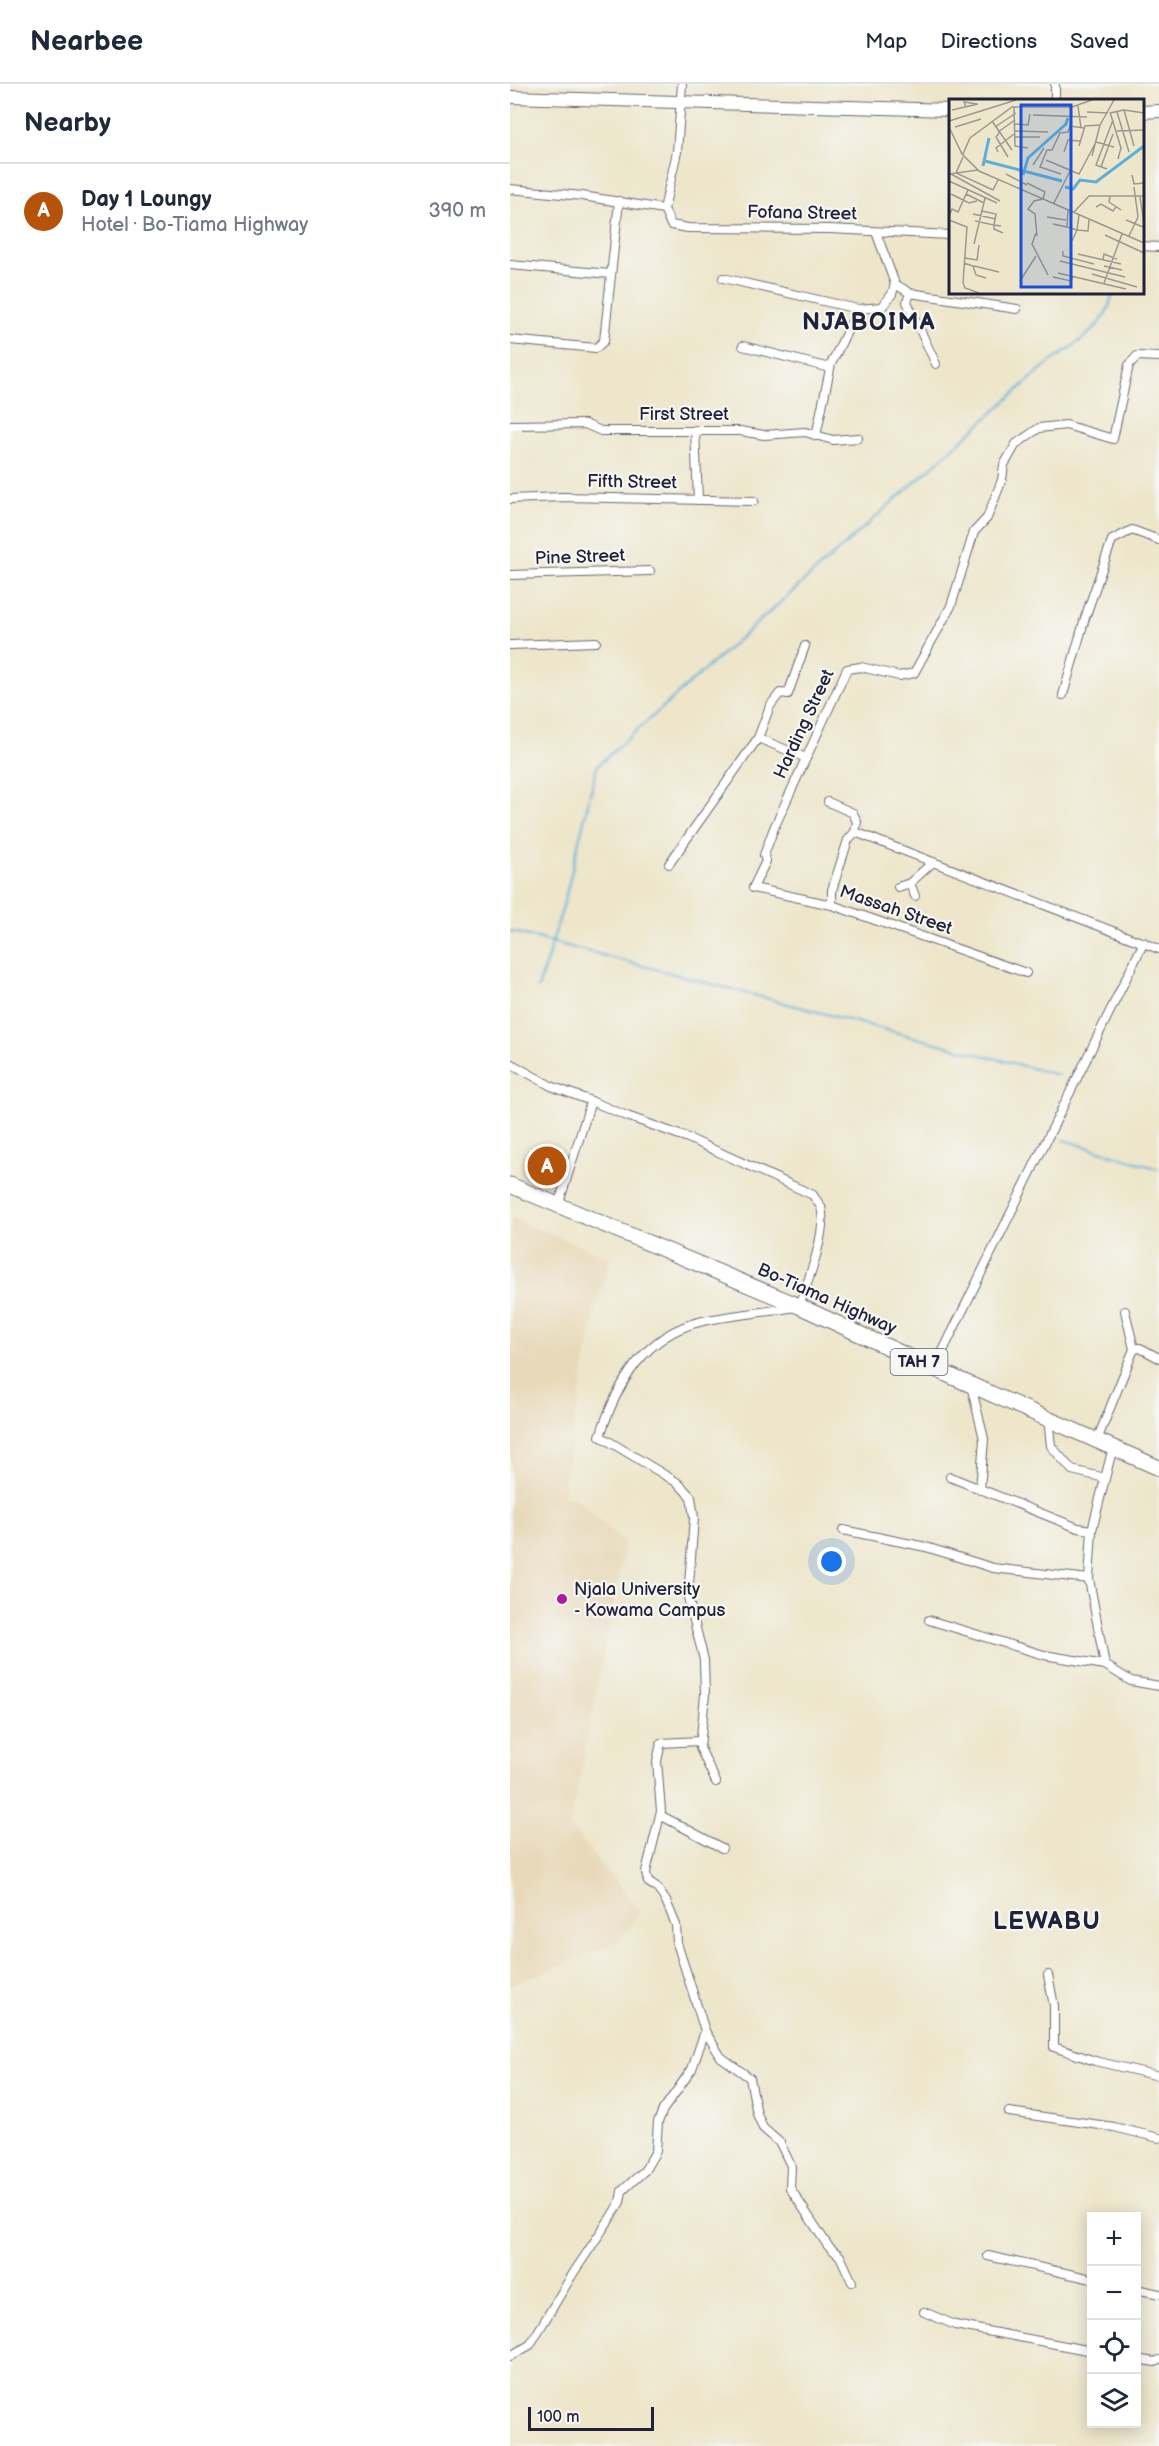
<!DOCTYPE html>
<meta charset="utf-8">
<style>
:root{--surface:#fff;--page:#f2f2f3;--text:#1f2937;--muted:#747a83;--line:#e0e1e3;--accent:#b45309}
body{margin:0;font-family:"Balsamiq Sans",sans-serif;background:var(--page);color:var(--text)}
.controls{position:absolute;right:18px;bottom:18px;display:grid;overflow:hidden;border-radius:0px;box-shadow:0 3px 15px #0003}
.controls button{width:54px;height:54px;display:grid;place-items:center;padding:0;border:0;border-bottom:2px solid var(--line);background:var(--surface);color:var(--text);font:30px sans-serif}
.scale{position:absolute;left:18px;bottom:15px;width:126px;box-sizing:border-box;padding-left:6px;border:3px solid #22223b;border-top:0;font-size:16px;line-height:21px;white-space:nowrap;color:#22223b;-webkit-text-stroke:4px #f6f6f2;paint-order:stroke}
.you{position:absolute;left:322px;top:1478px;width:21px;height:21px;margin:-15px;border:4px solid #fff;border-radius:50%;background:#1a73e8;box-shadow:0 0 0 9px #1a73e833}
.badge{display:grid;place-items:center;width:39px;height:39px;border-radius:50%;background:var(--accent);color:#fff;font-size:20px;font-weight:700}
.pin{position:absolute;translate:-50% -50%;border:3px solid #fff;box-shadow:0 2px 6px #0006}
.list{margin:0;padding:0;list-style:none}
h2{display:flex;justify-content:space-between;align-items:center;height:78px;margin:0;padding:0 24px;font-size:26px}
h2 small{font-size:20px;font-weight:400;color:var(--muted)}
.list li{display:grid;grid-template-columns:39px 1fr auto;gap:18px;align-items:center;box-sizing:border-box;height:96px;padding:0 24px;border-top:2px solid var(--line)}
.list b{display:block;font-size:22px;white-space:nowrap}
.list p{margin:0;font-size:20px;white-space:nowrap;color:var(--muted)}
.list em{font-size:20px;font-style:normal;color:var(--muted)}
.icon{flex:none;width:33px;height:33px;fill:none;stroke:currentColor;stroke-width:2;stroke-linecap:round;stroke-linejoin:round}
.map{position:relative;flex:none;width:649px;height:2362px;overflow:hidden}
header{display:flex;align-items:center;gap:36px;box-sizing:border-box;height:84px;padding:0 30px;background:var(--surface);border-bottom:2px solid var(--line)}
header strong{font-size:28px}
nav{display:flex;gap:33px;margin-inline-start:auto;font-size:21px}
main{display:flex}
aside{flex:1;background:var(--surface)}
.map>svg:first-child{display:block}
</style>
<header>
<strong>Nearbee</strong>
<nav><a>Map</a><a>Directions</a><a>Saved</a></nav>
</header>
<main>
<aside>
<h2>Nearby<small></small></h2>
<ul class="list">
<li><span class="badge">A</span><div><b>Day 1 Loungy</b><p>Hotel · Bo-Tiama Highway</p></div><em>390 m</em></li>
</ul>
</aside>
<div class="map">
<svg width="649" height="2362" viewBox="0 0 649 2362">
<rect width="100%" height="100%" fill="#f6f6f2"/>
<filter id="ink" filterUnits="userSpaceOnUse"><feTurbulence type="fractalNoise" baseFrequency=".0167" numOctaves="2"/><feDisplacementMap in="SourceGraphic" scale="12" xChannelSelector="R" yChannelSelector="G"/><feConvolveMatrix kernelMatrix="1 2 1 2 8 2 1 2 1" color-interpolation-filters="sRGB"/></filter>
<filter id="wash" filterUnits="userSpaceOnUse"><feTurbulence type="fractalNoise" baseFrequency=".008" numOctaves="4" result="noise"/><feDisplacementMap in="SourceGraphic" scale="24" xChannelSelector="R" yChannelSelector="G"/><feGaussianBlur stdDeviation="1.35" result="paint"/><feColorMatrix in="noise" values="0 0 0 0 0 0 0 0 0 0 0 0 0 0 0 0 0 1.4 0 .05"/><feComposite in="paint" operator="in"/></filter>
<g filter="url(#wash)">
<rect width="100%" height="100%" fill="#ede6cb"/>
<path fill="#e8d9ba" d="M0 1133 101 1174 85 1225 52 1411 67 1415 115 1459 60 1743 130 1826 110 1857 0 1902Z"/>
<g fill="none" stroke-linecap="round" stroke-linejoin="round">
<g stroke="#5dafd8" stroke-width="2">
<path d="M0 847 548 991"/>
<path d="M28 905 54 819 87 682 535 282C560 263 600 243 602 208"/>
<path d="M554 1056 649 1085"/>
</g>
</g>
</g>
<g filter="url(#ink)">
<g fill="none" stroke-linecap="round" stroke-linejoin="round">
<defs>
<g id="street">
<path d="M545 0V16"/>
<path d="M0 105 72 112 154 125 167 68 172 0"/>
<path d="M154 125 161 141 178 144 320 145 440 151"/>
<path d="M366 148 385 200 400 209 507 225"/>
<path d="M632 162 649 163"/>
<path d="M0 181 100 190"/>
<path d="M213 194 348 225 372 223 382 210 385 200"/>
<path d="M400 209 397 218 426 280"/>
<path d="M0 256 86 264 94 257 109 117"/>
<path d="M233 262 320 284"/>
<path d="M0 341 75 340 91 347H230L254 351 295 348 323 356 348 354"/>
<path d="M185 346 188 416"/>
<path d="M306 352 321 280 348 225"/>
<path d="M0 415 53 413 244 417"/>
<path d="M0 491 140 487"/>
<path d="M0 561 86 558"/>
<path d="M553 611 575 534 602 456 622 446 649 456"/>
<path d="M248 654 296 674"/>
<path d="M318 718 343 729 347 738 345 748 338 756 322 806V821"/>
<path d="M345 748 649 865"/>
<path d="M159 780 248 654 260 622 270 609 278 610 295 562"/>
<path d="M400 799 405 812"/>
<path d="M388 803 400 799 423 778"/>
<path d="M516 889 322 821 243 804 256 777 254 771 264 744 337 585 351 583 389 592 404 589 441 522 464 448 477 434 492 396 494 381 506 360 529 344 556 341 603 355 619 281 627 272 649 273"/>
<path d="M0 979 41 1002 81 1017 48 1122"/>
<path d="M81 1017 117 1032 178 1054 303 1111C305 1115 309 1119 311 1123 318 1146 297 1200 289 1222 257 1229 224 1230 193 1237 134 1250 107 1300 90 1352L168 1399 181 1413 184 1434 178 1513 194 1576 195 1610 190 1664 206 1698"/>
<path d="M615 1227 624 1265"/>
<path d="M424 1285 634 858"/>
<path d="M461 1301 474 1355 470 1406"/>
<path d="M538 1334 541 1362 562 1386 595 1394"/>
<path d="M587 1356 624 1265 630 1264 649 1274"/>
<path d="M440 1393 568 1444 582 1446"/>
<path d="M333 1446 416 1463 483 1484 579 1495"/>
<path d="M419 1536 534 1571 595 1581 579 1495 582 1446 603 1363"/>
<path d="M595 1581 621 1597 649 1602"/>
<path d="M190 1657 151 1659 147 1677 151 1727 136 1788 138 1798 147 1804 156 1817 166 1841 167 1859 195 1947 211 1973 240 1994 247 2030 253 2044 270 2059 281 2082 280 2104 318 2162 330 2172 342 2198"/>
<path d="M150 1731 212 1764"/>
<path d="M538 1891 544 1922V1963L585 1977 649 1992"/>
<path d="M499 2028 604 2043 649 2054"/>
<path d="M478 2172 582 2195"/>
<path d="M626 2205 649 2210"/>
<path d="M414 2228 445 2241 582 2267"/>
<path d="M0 2272 20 2261 64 2188 101 2133 110 2118 112 2107 135 2086 146 2067 148 2038 153 2026 182 1985 195 1947"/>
<path d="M626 2275 645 2278 649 2276"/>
</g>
<g id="secondary">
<path d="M0 13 440 26"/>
<path d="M632 28 649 27"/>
</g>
<path id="highway" d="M0 1101 289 1222 434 1289 649 1384"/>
</defs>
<use href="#street" stroke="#69676d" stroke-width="10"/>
<use href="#secondary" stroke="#69676d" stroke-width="14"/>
<use href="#highway" stroke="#69676d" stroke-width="17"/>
<use href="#street" stroke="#fff" stroke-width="8"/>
<use href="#secondary" stroke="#fff" stroke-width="12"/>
<use href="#highway" stroke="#fff" stroke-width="15"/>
</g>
</g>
<circle fill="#b5179e" stroke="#f6f6f2" stroke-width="2" cx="52" cy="1515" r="6"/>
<g text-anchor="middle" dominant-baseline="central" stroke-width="4.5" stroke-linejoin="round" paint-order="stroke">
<rect fill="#f6f6f2" stroke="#626272" stroke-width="1.5" x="380.5" y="1265" width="57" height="26" rx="4.5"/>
<g font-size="16" font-weight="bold" fill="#22223b">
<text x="409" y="1278">TAH 7</text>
</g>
<g font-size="18" fill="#22223b" stroke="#f6f6f2">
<text transform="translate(292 129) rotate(1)">Fofana Street</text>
<text x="174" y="330">First Street</text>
<text transform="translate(122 398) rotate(1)">Fifth Street</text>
<text transform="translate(70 473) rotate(-2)">Pine Street</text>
<text transform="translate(294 640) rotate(-65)">Harding Street</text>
<text transform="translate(386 826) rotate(19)">Massah Street</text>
<text transform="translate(317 1215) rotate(24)">Bo-Tiama Highway</text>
</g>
<g font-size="18" fill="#22223b" stroke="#f6f6f2" text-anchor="start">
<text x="64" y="1505">Njala University<tspan x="64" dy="21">- Kowama Campus</tspan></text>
</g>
<g font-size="24" font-weight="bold" letter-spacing="1.5" fill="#22223b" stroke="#f6f6f2">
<text x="359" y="238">NJABOIMA</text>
<text x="537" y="1837">LEWABU</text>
</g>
</g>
<g transform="translate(439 15)">
<rect width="195" height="195" fill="#ede6cb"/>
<path fill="none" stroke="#5dafd8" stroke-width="3" d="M36 62 113 82M34 67 40 39M74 76 79 59 117 25 119 19M116 88 124 90 131 81 147 83 195 47"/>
<path fill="none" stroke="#9c9891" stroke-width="1.5" d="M129 7 132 29M17 8 15 3 28 5M65 8 66 47 79 49M3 11 29 5M175 11 195 14M138 13 159 14M161 13 172 49 169 60M168 13 180 53M161 14 175 11 185 47M84 16 138 18M0 22 67 1M43 22 63 51M66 25 79 26 81 15M0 28 13 55 30 72 195 144M6 28 32 20M46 28 67 14M66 32 99 33M168 32 195 31M49 33 66 21M50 34 47 38 59 58M66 38H91M147 43 165 48M130 47 136 27 151 26M49 53 47 49 65 35M115 53 119 41 131 42M14 55 21 39 63 8H123L143 1M143 57 151 26 165 1M14 58 7 74 44 91 49 81M97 61 130 75 147 43M84 66 95 49M152 68 164 35M158 70 147 66 164 21M0 75 29 71M2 75 51 102M57 75 78 86M112 75 91 68 98 51H103L111 34 119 33 121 27 135 29M183 76 185 85 195 84M0 82 48 104M78 84 96 93 94 100 85 102 79 110 86 115 88 137M2 95 20 104 28 102M17 95 35 104M161 98 160 103 172 111M191 98 195 124M105 104 121 72M147 108 152 105 164 112 167 108M33 112 47 115 45 126 52 127M125 113 140 97H195M1 115 3 110 9 113 19 91M24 115 47 120M130 116 128 131 139 132 140 121M98 118 117 121M0 121 18 128 14 184 16 189 30 194M177 121 194 128M26 122 45 126V130L54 134M104 125 118 128 119 111M118 128 128 131 123 142M87 134 83 145 99 176M156 136 195 154M180 137 189 118 185 88M25 145 36 99M114 152V157L145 165M129 155 172 165M16 159 28 161 30 146M154 161 155 155 168 160M111 162 176 178M15 164 24 167 27 176 37 179M25 167 50 173M155 167 173 171M195 168V192M109 174 177 190M143 175 188 188M104 178 122 182 124 177M71 182 87 157M155 184 173 135"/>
<path fill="#1d4ed8" fill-opacity="0.15" stroke="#1d4ed8" stroke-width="3" d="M72 6H122V188H72Z"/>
<rect width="195" height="195" fill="none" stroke="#22223b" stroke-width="3"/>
</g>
</svg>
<div class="controls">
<button>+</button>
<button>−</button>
<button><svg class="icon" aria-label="locate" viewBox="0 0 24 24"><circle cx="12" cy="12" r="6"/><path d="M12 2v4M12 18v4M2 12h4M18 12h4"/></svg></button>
<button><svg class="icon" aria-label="layers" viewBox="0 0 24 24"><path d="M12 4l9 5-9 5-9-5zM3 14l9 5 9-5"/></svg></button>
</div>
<div class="scale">100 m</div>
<div class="you"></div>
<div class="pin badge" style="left:37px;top:1082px">A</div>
</div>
</main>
